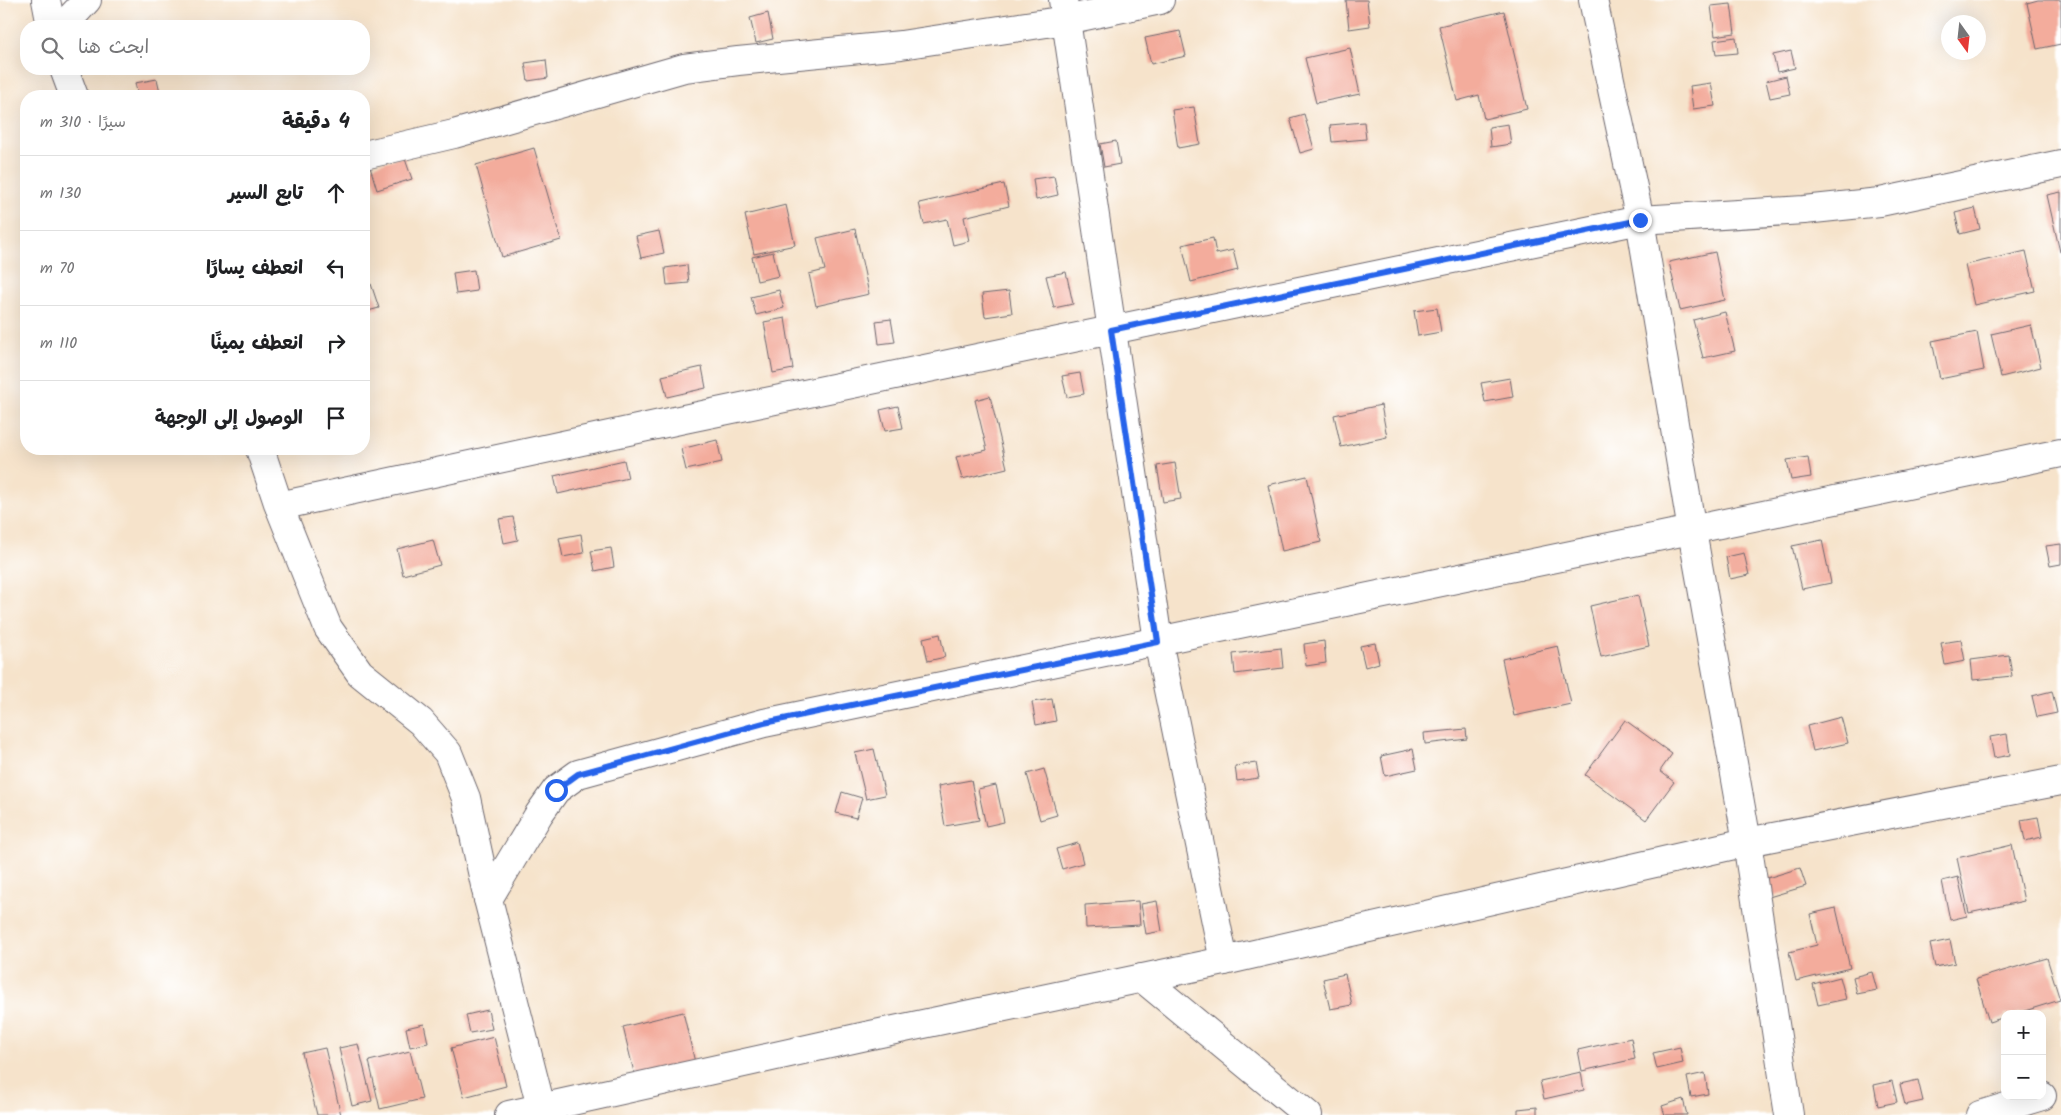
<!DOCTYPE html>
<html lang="ar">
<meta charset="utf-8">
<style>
:root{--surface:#fff;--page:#f6f6f6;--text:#202124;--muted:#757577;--line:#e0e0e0}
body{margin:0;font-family:Kalam,"Playpen Sans Arabic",sans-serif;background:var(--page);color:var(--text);direction:rtl}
.controls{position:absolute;right:15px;bottom:15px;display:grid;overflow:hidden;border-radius:10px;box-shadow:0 5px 20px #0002}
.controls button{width:45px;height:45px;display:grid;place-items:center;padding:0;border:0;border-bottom:1px solid var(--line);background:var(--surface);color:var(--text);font:25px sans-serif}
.compass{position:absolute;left:1941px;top:15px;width:45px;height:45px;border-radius:50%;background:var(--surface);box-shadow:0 5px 20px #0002;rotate:165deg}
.stop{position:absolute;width:15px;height:15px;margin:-11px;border:4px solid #2563eb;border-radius:50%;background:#fff}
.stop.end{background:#2563eb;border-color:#fff;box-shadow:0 1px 5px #0008}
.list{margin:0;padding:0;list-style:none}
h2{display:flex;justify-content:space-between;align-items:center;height:65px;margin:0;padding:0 20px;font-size:21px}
h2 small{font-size:16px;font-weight:400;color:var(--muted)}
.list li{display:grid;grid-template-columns:32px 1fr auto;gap:15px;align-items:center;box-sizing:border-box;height:75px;padding:0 20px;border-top:1px solid var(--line)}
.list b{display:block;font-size:19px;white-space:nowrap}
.list em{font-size:16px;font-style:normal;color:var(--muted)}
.icon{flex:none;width:28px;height:28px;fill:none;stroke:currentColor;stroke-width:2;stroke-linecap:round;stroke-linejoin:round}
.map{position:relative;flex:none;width:2061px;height:1115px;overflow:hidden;direction:ltr}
.search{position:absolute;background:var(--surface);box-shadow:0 5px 20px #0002;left:20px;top:20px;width:350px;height:55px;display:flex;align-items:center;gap:12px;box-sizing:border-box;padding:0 18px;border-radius:20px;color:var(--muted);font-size:19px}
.panel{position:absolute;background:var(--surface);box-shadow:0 5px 20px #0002;left:20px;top:90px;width:350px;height:365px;border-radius:20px;direction:rtl}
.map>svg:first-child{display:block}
</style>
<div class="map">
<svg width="2061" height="1115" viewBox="0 0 2061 1115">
<rect width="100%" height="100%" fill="#fff"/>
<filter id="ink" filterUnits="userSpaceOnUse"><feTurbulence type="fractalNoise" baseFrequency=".02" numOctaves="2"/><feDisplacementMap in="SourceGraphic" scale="10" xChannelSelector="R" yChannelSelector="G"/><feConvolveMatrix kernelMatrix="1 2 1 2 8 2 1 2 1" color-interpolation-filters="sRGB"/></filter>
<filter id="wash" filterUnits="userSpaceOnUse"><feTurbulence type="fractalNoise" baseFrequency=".0096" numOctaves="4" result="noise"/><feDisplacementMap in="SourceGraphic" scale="20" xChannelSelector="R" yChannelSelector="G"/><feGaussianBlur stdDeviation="1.12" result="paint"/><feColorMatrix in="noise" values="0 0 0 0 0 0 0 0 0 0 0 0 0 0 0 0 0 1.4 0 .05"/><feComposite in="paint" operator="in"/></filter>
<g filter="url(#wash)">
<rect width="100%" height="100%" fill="#f6e3cb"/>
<g id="blocks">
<g fill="#f3ac9c">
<path d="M1346 0H1367L1370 26 1349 29Z"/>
<path d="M2038 0H2061V44L2037 49 2027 3Z"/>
<path d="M1731 4 1735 33 1715 36 1711 6Z"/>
<path d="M1504 11 1527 109 1484 119 1479 95 1457 101 1439 26Z"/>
<path d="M768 13 773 39 756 43 750 18Z"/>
<path d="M1180 31 1186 56 1151 64 1145 38Z"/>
<path d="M1736 37 1738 53 1716 55 1714 40Z"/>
<path d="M1350 48 1360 94 1316 103 1305 58Z"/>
<path d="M1791 51 1795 68 1777 72 1773 55Z"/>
<path d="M546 60 548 78 528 81 525 63Z"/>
<path d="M1786 76 1790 94 1770 98 1766 81Z"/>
<path d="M157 79 161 96H138L135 83Z"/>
<path d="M1711 83 1715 106 1693 109 1690 86Z"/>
<path d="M1194 107 1200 144 1178 148 1172 110Z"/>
<path d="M1304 114 1314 149 1300 153 1290 118Z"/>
<path d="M1364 122 1366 139 1332 142 1330 125Z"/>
<path d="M1508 124 1511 144 1491 147 1489 127Z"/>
<path d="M1116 141 1120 164 1104 167 1100 144Z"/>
<path d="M534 148 561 240 502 257 476 165Z"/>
<path d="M404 156 412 179 377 190 370 167Z"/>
<path d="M1054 176 1058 195 1036 200 1033 179Z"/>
<path d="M1004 184 1009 206 964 217 969 241 953 245 947 219 924 224 919 203Z"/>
<path d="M2061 192V252H2060L2047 195Z"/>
<path d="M786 205 795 245 754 254 745 215Z"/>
<path d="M1975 208 1980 229 1960 234 1955 213Z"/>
<path d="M855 229 869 294 816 306 809 274 825 270 817 238Z"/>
<path d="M659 231 664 253 641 258 636 236Z"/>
<path d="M1213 238 1216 254 1233 250 1238 270 1191 282 1182 245Z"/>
<path d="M2026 251 2035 291 1974 305 1965 265Z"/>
<path d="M773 252 779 276 757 281 752 257Z"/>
<path d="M1715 252 1725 300 1680 310 1669 262Z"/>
<path d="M687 265 689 283 667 285 665 268Z"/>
<path d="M474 270 477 291 456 294 453 273Z"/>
<path d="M1066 272 1073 304 1054 308 1046 276Z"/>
<path d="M371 284 379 308 364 312V286Z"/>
<path d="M779 290 784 308 756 315 751 297Z"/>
<path d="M1009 291 1012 313 985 317 982 294Z"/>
<path d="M1437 308 1441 332 1418 336 1414 311Z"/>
<path d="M1725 312 1735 351 1703 358 1693 320Z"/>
<path d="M785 318 793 369 773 373 764 322Z"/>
<path d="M891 319 895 342 879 344 876 321Z"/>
<path d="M2031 325 2041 367 2001 377 1991 334Z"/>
<path d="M1977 332 1984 370 1940 379 1932 341Z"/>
<path d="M702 367 706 388 667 397 662 376Z"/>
<path d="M1080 373 1084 394 1067 397 1062 376Z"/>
<path d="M1510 378 1513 397 1485 402 1481 383Z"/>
<path d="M990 396 1007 468 962 479 956 457 987 450 975 400Z"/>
<path d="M1381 405 1387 437 1341 447 1334 415Z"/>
<path d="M898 406 903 428 885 431 880 410Z"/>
<path d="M717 440 722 462 686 470 681 449Z"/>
<path d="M1808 457 1811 477 1791 480 1787 460Z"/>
<path d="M624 460 628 478 558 494 554 476Z"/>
<path d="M1175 463 1181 499 1163 502 1157 466Z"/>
<path d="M1307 476 1321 542 1282 551 1268 485Z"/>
<path d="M513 517 518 540 504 543 499 519Z"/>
<path d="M581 534 584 553 563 557 559 538Z"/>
<path d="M433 540 440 565 403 575 397 549Z"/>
<path d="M1822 540 1831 583 1802 589 1792 546Z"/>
<path d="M2061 544V564L2050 566 2046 546Z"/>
<path d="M611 548 614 567 595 571 591 551Z"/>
<path d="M1744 553 1749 575 1730 579 1726 557Z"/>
<path d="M1638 595 1649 646 1601 657 1590 606Z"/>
<path d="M940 634 945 657 928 661 923 638Z"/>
<path d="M1961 640 1965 661 1945 665 1941 643Z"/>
<path d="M1324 641 1326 663 1306 666 1304 644Z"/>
<path d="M1375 643 1379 663 1365 667 1360 646Z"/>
<path d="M1558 646 1571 704 1514 716 1502 659Z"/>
<path d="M1281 648 1283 668 1235 674 1233 654Z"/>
<path d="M2009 655 2012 676 1973 680 1971 660Z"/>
<path d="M2052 691 2057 713 2037 717 2032 696Z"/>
<path d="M1052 699 1056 721 1036 725 1032 702Z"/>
<path d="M1841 717 1848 743 1813 751 1807 726Z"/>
<path d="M1625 720 1672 754 1660 771 1674 782 1646 820 1585 775Z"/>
<path d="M1466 729 1467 739 1425 744 1424 733Z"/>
<path d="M2007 734 2010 755 1994 758 1990 737Z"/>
<path d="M874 749 885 795 866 799 855 753Z"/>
<path d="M1413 749 1417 769 1385 776 1381 756Z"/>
<path d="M1256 763 1259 778 1237 781 1235 766Z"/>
<path d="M1044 769 1057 815 1040 820 1027 774Z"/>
<path d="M971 780 979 820 945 826 938 786Z"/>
<path d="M996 785 1004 822 986 826 978 789Z"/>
<path d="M842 792 862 798 856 818 836 813Z"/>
<path d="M2038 817 2042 837 2025 841 2021 820Z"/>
<path d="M1078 843 1083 863 1062 869 1056 849Z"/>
<path d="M2012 845 2024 901 1969 913 1957 858Z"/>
<path d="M1800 868 1806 886 1769 897 1764 879Z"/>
<path d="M1958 877 1967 916 1950 920 1942 881Z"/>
<path d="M1138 901 1140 925 1086 928 1085 905Z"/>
<path d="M1157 901 1162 931 1146 934 1141 904Z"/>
<path d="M1836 908 1850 968 1796 981 1789 952 1817 945 1810 914Z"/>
<path d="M1950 940 1955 963 1935 967 1930 944Z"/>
<path d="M2047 958 2060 1000 2015 1014H2005V1017L1989 1022 1976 979Z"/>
<path d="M1872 972 1877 990 1857 994 1853 977Z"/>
<path d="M1345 974 1352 1005 1330 1009 1323 979Z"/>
<path d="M1840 977 1846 999 1818 1005 1813 984Z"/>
<path d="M488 1010 492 1029 470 1033 466 1015Z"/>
<path d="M683 1012 698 1075 638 1089 623 1027Z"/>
<path d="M424 1024 428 1043 410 1047 406 1028Z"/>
<path d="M494 1037 506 1086 464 1097 451 1048Z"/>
<path d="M1631 1038 1635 1059 1582 1071 1578 1050Z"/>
<path d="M358 1044 372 1101 352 1106 339 1048Z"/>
<path d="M1680 1047 1683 1063 1657 1069 1653 1053Z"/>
<path d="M325 1048 341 1115H317L302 1053Z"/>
<path d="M410 1051 422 1099 380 1109 369 1061Z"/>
<path d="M1581 1072 1584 1090 1544 1099 1540 1081Z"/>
<path d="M1705 1073 1708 1094 1691 1097 1687 1077Z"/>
<path d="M1918 1080 1923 1101 1905 1105 1900 1084Z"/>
<path d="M1892 1081 1897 1102 1878 1106 1874 1085Z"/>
<path d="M1683 1099 1687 1115H1665L1662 1106Z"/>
<path d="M1537 1107V1115H1518V1109Z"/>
</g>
</g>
</g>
<g filter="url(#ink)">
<use href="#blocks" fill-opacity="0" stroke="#6c666d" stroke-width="1"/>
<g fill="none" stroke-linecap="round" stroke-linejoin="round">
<defs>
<g id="minor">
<path d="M46 0 51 26"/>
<path d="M1063 0 1158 641 1224 961"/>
<path d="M1593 0 1640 220 1692 531 1747 842 1789 1115"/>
<path d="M63 26 87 0"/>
<path d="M64 69 74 96"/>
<path d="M364 155 454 134 684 68 738 61 901 45 1066 20 1160 0"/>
<path d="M260 449 279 506 328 628 360 673 421 722 448 753 466 798 488 899 543 1115"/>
<path d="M279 506 684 419 1640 220 1804 210 1880 202 2061 164"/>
<path d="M488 899 539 814 556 790 578 774 764 723 2061 453"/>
<path d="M1142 978 1308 1115"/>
<path d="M509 1115 866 1036 1224 961 1747 842 2061 781"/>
<path d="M1980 1115 2042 1096"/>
</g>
</defs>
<use href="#minor" stroke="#6c666d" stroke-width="30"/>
<use href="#minor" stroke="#fff" stroke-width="28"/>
</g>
</g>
<g fill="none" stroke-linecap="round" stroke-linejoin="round" filter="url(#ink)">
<path stroke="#2563eb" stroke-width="6" d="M556 790 578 774 764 723 1158 642 1111 330 1640 220"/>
</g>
</svg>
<div class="controls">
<button>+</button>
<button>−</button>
</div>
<svg class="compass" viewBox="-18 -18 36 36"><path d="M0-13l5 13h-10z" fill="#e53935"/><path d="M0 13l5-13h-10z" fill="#757577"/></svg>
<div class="stop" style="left:556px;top:790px"></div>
<div class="stop end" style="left:1640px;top:220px"></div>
<div class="search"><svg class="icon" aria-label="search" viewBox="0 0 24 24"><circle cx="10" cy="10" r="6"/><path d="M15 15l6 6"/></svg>ابحث هنا</div>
<section class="panel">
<h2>4 دقيقة<small>سيرًا · 310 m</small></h2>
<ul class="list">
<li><svg class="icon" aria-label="ahead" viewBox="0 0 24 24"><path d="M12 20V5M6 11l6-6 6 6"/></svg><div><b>تابع السير</b></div><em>130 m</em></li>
<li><svg class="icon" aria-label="left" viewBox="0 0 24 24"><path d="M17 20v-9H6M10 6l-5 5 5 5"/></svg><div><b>انعطف يسارًا</b></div><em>70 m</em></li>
<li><svg class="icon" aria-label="right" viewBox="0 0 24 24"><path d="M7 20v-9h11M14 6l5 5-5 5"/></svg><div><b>انعطف يمينًا</b></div><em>110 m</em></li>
<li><svg class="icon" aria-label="arrive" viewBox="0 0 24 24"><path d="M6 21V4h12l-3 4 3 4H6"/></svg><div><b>الوصول إلى الوجهة</b></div></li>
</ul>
</section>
</div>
